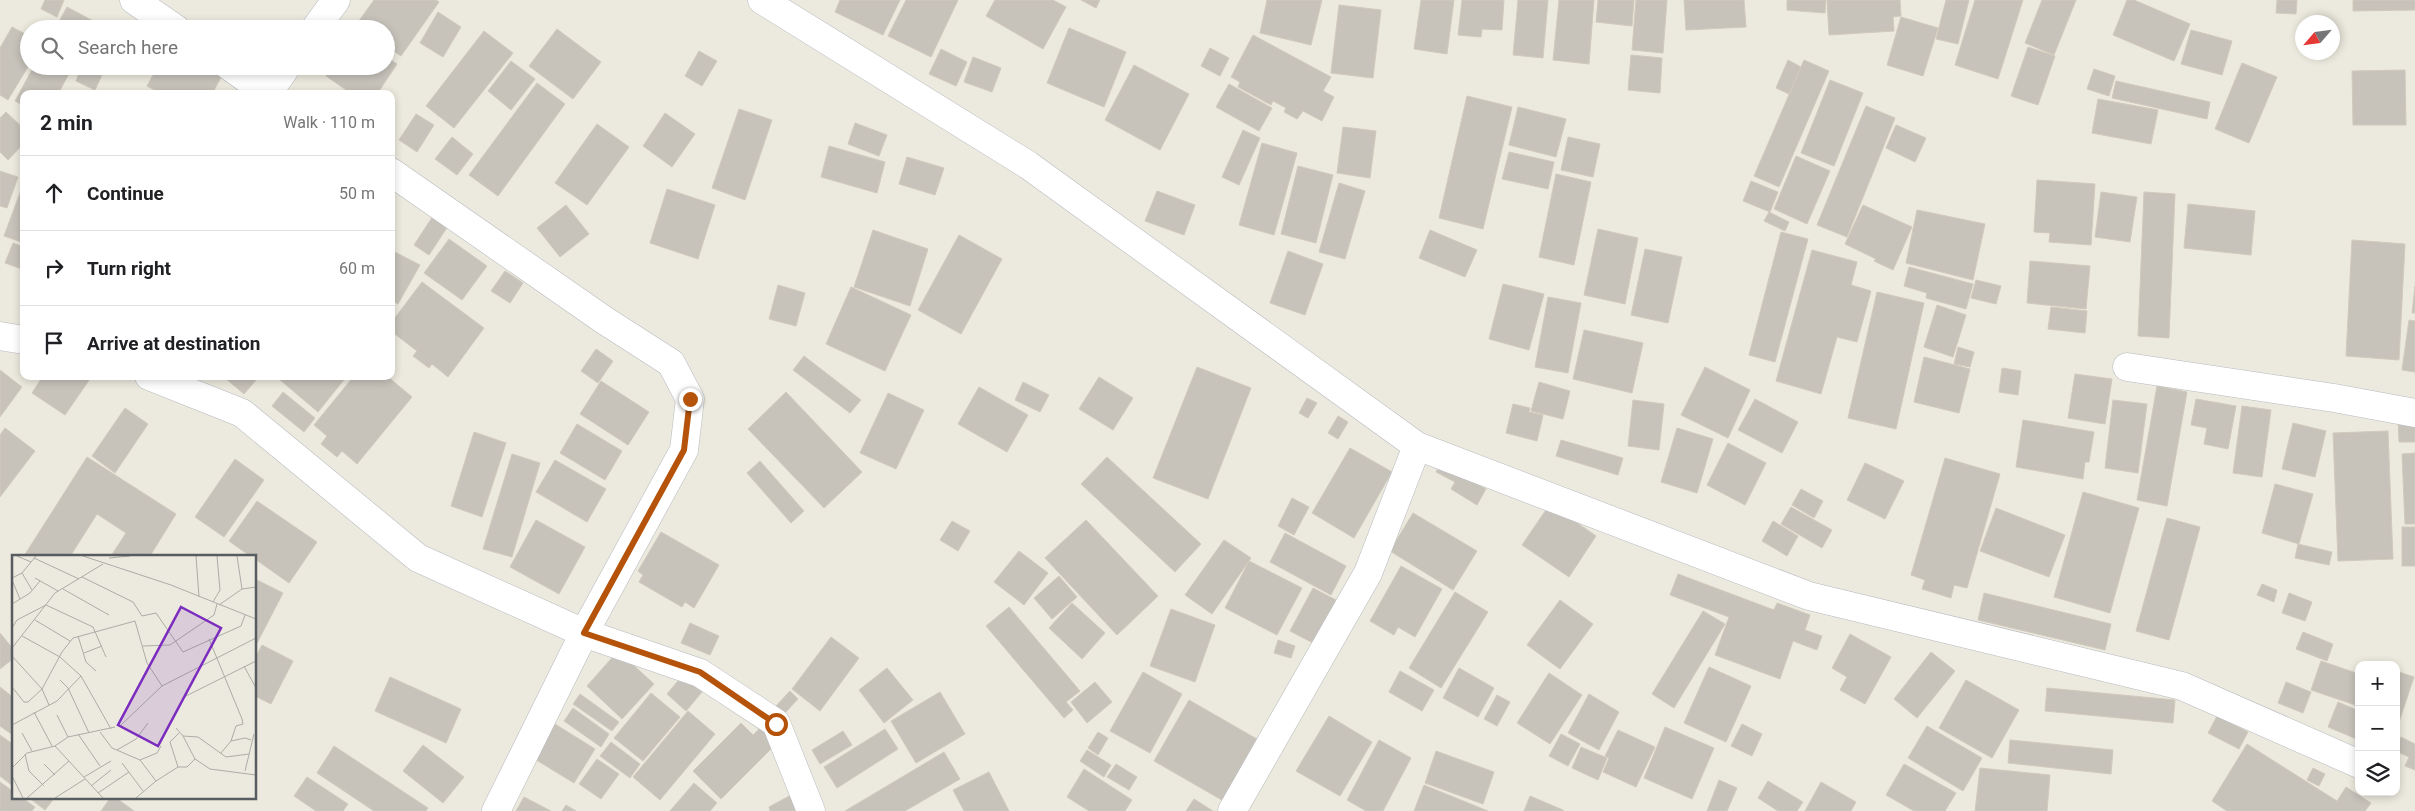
<!DOCTYPE html>
<meta charset="utf-8">
<style>
:root{--surface:#fff;--page:#f2f2f2;--text:#202124;--muted:#757577;--line:#e0e0e0}
body{margin:0;font-family:Roboto,sans-serif;background:var(--page);color:var(--text)}
.controls{position:absolute;right:15px;bottom:15px;display:grid;overflow:hidden;border-radius:10px;box-shadow:0 2px 8px #0003}
.controls button{width:45px;height:45px;display:grid;place-items:center;padding:0;border:0;border-bottom:1px solid var(--line);background:var(--surface);color:var(--text);font:25px sans-serif}
.compass{position:absolute;left:2295px;top:15px;width:45px;height:45px;border-radius:50%;background:var(--surface);box-shadow:0 2px 8px #0003;rotate:242deg}
.stop{position:absolute;width:15px;height:15px;margin:-11px;border:4px solid #b45309;border-radius:50%;background:#fff}
.stop.end{background:#b45309;border-color:#fff;box-shadow:0 1px 5px #0008}
.list{margin:0;padding:0;list-style:none}
h2{display:flex;justify-content:space-between;align-items:center;height:65px;margin:0;padding:0 20px;font-size:21px}
h2 small{font-size:16px;font-weight:400;color:var(--muted)}
.list li{display:grid;grid-template-columns:32px 1fr auto;gap:15px;align-items:center;box-sizing:border-box;height:75px;padding:0 20px;border-top:1px solid var(--line)}
.list b{display:block;font-size:19px;white-space:nowrap}
.list em{font-size:16px;font-style:normal;color:var(--muted)}
.icon{flex:none;width:28px;height:28px;fill:none;stroke:currentColor;stroke-width:2;stroke-linecap:round;stroke-linejoin:round}
.map{position:relative;flex:none;width:2415px;height:811px;overflow:hidden}
.search{position:absolute;background:var(--surface);box-shadow:0 2px 8px #0003;left:20px;top:20px;width:375px;height:55px;display:flex;align-items:center;gap:12px;box-sizing:border-box;padding:0 18px;border-radius:28px;color:var(--muted);font-size:19px}
.panel{position:absolute;background:var(--surface);box-shadow:0 2px 8px #0003;left:20px;top:90px;width:375px;height:290px;border-radius:10px}
.map>svg:first-child{display:block}
</style>
<div class="map">
<svg width="2415" height="811" viewBox="0 0 2415 811">
<rect width="100%" height="100%" fill="#ece9de"/>
<g fill="#c7c3bb" stroke="#d1cabc">
<path d="M45 0H64L57 17 41 9Z"/>
<path d="M374 0H436L439 2 401 56 386 46V29H362L356 25Z"/>
<path d="M840 0H900L883 35 835 12Z"/>
<path d="M906 0H958L931 57 888 36Z"/>
<path d="M995 0H1053L1066 7 1043 49 986 16Z"/>
<path d="M1081 0H1100L1096 8Z"/>
<path d="M1267 0H1322L1311 45 1260 33Z"/>
<path d="M1421 0H1454L1447 54 1414 49Z"/>
<path d="M1462 0H1504L1502 30 1482 29 1481 37 1458 35Z"/>
<path d="M1518 0H1548L1543 58 1513 55Z"/>
<path d="M1559 0H1594L1589 64 1553 60Z"/>
<path d="M1598 0H1634L1632 26 1596 22Z"/>
<path d="M1636 0H1667L1663 53 1632 50Z"/>
<path d="M1684 0H1744L1746 27 1686 30Z"/>
<path d="M1787 0H1826L1825 13 1787 10Z"/>
<path d="M1827 0H1900L1901 16 1893 17 1894 31 1829 35Z"/>
<path d="M1946 0H1969L1958 44 1936 39Z"/>
<path d="M1975 0H2023L1998 79 1955 65Z"/>
<path d="M2042 0H2076L2054 55 2025 43Z"/>
<path d="M2127 0H2134L2190 24 2174 61 2113 35Z"/>
<path d="M2277 0H2297L2296 14 2276 13Z"/>
<path d="M2353 0H2415V10L2353 11Z"/>
<path d="M1339 5 1381 10 1373 78 1331 73Z"/>
<path d="M67 7 97 23 94 29H55Z"/>
<path d="M438 12 461 27 443 57 420 43Z"/>
<path d="M1901 17 1938 28 1923 76 1887 65Z"/>
<path d="M12 27 29 36V65L8 100 0 95V48Z"/>
<path d="M1069 28 1126 52 1104 107 1047 83Z"/>
<path d="M557 29 601 62 573 99 529 66Z"/>
<path d="M2191 30 2232 41 2222 75 2181 64Z"/>
<path d="M484 31 513 53 454 128 426 106Z"/>
<path d="M1253 35 1331 77 1323 91 1334 97 1322 121 1303 111 1297 119 1284 112 1286 108 1273 101 1271 105 1238 87 1240 82 1231 77Z"/>
<path d="M2028 47 2055 56 2038 105 2011 96Z"/>
<path d="M1210 48 1229 58 1220 76 1201 66Z"/>
<path d="M941 49 967 62 956 86 929 74Z"/>
<path d="M699 51 717 61 702 86 685 76Z"/>
<path d="M1631 55 1662 58 1660 93 1628 90Z"/>
<path d="M386 57 397 64 377 94H352L326 76 332 66H386Z"/>
<path d="M973 57 1001 68 992 92 964 82Z"/>
<path d="M1788 60 1801 67 1789 94 1776 88Z"/>
<path d="M1804 60 1829 71 1779 187 1754 176Z"/>
<path d="M511 61 535 79 511 110 488 91Z"/>
<path d="M2242 63 2277 77 2249 143 2215 129Z"/>
<path d="M1134 65 1189 94 1160 150 1105 120Z"/>
<path d="M34 66H73L58 94H24V106L15 101Z"/>
<path d="M82 66H106L95 90 76 81Z"/>
<path d="M158 66H227L212 94H162L147 86Z"/>
<path d="M2094 69 2115 76 2109 96 2087 89Z"/>
<path d="M2405 70 2406 125H2353L2352 71Z"/>
<path d="M1830 80 1863 93 1834 166 1801 153Z"/>
<path d="M2116 81 2210 102 2207 119 2112 98Z"/>
<path d="M537 83 565 104 498 196 469 175Z"/>
<path d="M1229 84 1272 108 1259 131 1216 107Z"/>
<path d="M239 86 254 94H234Z"/>
<path d="M1467 96 1512 107 1483 229 1439 218Z"/>
<path d="M2098 99 2158 110 2151 144 2092 133Z"/>
<path d="M1866 106 1895 118 1847 237 1817 225Z"/>
<path d="M1518 107 1566 119 1556 157 1509 145Z"/>
<path d="M739 109 772 120 745 200 712 188Z"/>
<path d="M6 112 24 129V143L8 160 0 152V118Z"/>
<path d="M665 113 695 134 672 167 643 146Z"/>
<path d="M416 114 434 125 417 152 399 140Z"/>
<path d="M855 123 887 135 879 156 848 144Z"/>
<path d="M597 124 629 147 587 205 555 183Z"/>
<path d="M1896 125 1926 138 1915 162 1886 148Z"/>
<path d="M1343 127 1376 131 1370 178 1337 173Z"/>
<path d="M1243 130 1260 138 1239 185 1222 177Z"/>
<path d="M452 137 473 154 457 175 435 159Z"/>
<path d="M1568 137 1600 144 1593 177 1561 170Z"/>
<path d="M1262 143 1297 153 1274 235 1239 225Z"/>
<path d="M829 146 885 162 877 193 821 177Z"/>
<path d="M1509 152 1554 162 1548 189 1502 179Z"/>
<path d="M1796 156 1830 171 1807 224 1774 209Z"/>
<path d="M907 157 944 168 935 195 899 184Z"/>
<path d="M1298 166 1333 175 1316 243 1281 234Z"/>
<path d="M0 171 18 177 7 208 0 206Z"/>
<path d="M1556 174 1591 182 1574 265 1539 257Z"/>
<path d="M2037 180 2095 184 2091 245 2049 242 2050 233 2034 232Z"/>
<path d="M1751 181 1778 192 1770 212 1743 201Z"/>
<path d="M24 182V243L4 236Z"/>
<path d="M1339 183 1365 191 1345 259 1319 252Z"/>
<path d="M667 189 715 205 698 259 650 243Z"/>
<path d="M1157 191 1195 205 1184 235 1145 221Z"/>
<path d="M2101 192 2137 197 2130 242 2095 237Z"/>
<path d="M2144 192 2175 194 2169 338 2138 336Z"/>
<path d="M2188 204 2255 211 2251 255 2184 248Z"/>
<path d="M566 205 589 234 560 257 537 228Z"/>
<path d="M1863 205 1912 227 1893 270 1874 261 1876 259 1845 244Z"/>
<path d="M1917 210 1985 224 1973 280 1906 263Z"/>
<path d="M1769 212 1789 222 1785 231 1764 221Z"/>
<path d="M433 216 448 226 429 255 414 245Z"/>
<path d="M1598 229 1638 238 1625 304 1584 295Z"/>
<path d="M873 230 928 249 910 306 854 287Z"/>
<path d="M1430 230 1477 250 1465 277 1419 258Z"/>
<path d="M1781 232 1808 239 1775 362 1749 355Z"/>
<path d="M959 235 1002 259 961 334 918 310Z"/>
<path d="M449 239 487 266 462 300 424 273Z"/>
<path d="M2352 240 2405 244 2399 360 2346 356Z"/>
<path d="M13 243 24 247 22 269 5 263Z"/>
<path d="M1645 249 1682 257 1668 323 1631 315Z"/>
<path d="M391 250 420 265 398 304 391 300Z"/>
<path d="M1812 250 1857 262 1851 285 1871 291 1857 342 1837 337 1821 394 1776 381Z"/>
<path d="M1288 251 1323 264 1305 315 1270 303Z"/>
<path d="M2030 261 2090 266 2086 309 2027 303Z"/>
<path d="M1909 267 1973 284 1966 309 1926 298 1927 293 1904 286Z"/>
<path d="M505 271 523 283 510 303 491 291Z"/>
<path d="M1976 280 2001 286 1996 304 1971 298Z"/>
<path d="M422 282 484 328 448 377 432 364 429 368 413 356 417 351 391 331V323Z"/>
<path d="M1503 284 1544 294 1529 350 1489 339Z"/>
<path d="M778 285 805 293 796 326 769 319Z"/>
<path d="M2415 286V313H2412Z"/>
<path d="M851 287 911 315 885 371 826 344Z"/>
<path d="M1877 292 1924 303 1896 429 1848 418Z"/>
<path d="M1548 297 1581 303 1568 373 1535 367Z"/>
<path d="M1937 305 1966 315 1953 357 1924 347Z"/>
<path d="M2051 307 2087 311 2085 333 2048 329Z"/>
<path d="M2409 320 2415 321V372L2402 370Z"/>
<path d="M1584 330 1643 343 1632 393 1573 379Z"/>
<path d="M1958 347 1974 352 1970 367 1954 364Z"/>
<path d="M596 349 613 361 598 383 581 371Z"/>
<path d="M804 356 861 400 850 413 793 370Z"/>
<path d="M1924 357 1970 369 1959 413 1914 402Z"/>
<path d="M1197 367 1251 388 1208 499 1153 478Z"/>
<path d="M1705 367 1750 390 1728 438 1681 415Z"/>
<path d="M2002 368 2021 371 2018 395 1999 392Z"/>
<path d="M0 370 22 387 0 417Z"/>
<path d="M2075 374 2112 379 2105 424 2068 418Z"/>
<path d="M43 376H92L65 415 32 393Z"/>
<path d="M227 376H253L257 379 244 394 225 378Z"/>
<path d="M281 376H347L318 412 279 379Z"/>
<path d="M354 376H387L412 397 357 464 342 451 337 457 321 444 327 436 314 425Z"/>
<path d="M1099 377 1133 398 1113 430 1079 409Z"/>
<path d="M601 381 649 412 628 445 580 414Z"/>
<path d="M1023 382 1049 395 1040 412 1015 400Z"/>
<path d="M1539 382 1570 391 1563 419 1531 411Z"/>
<path d="M2157 386 2187 392 2167 506 2137 500Z"/>
<path d="M979 387 1028 415 1007 452 958 424Z"/>
<path d="M283 392 315 418 304 432 272 406Z"/>
<path d="M786 392 862 472 824 508 748 429Z"/>
<path d="M888 393 924 410 896 469 860 453Z"/>
<path d="M1307 398 1317 403 1308 418 1299 413Z"/>
<path d="M1755 399 1798 422 1782 453 1738 430Z"/>
<path d="M2196 399 2236 406 2228 449 2204 444 2207 428 2191 425Z"/>
<path d="M1633 400 1664 404 1659 450 1628 446Z"/>
<path d="M2113 400 2147 404 2138 473 2105 468Z"/>
<path d="M1513 404 1530 408 1529 412 1543 415 1537 441 1506 433Z"/>
<path d="M2242 406 2271 410 2262 477 2233 473Z"/>
<path d="M125 408 148 424 115 473 92 456Z"/>
<path d="M1338 416 1348 422 1338 439 1328 433Z"/>
<path d="M2398 419H2415V442H2399Z"/>
<path d="M2023 420 2094 432 2089 462H2085L2083 479 2016 467Z"/>
<path d="M2293 423 2326 431 2315 477 2282 469Z"/>
<path d="M577 424 622 451 605 480 560 453Z"/>
<path d="M5 428 35 451 0 497V435Z"/>
<path d="M1677 428 1713 439 1697 493 1661 482Z"/>
<path d="M2388 431 2393 559 2338 561 2333 433Z"/>
<path d="M474 432 506 443 482 517 451 506Z"/>
<path d="M1561 440 1623 458 1618 475 1556 456Z"/>
<path d="M1728 443 1766 463 1745 505 1707 485Z"/>
<path d="M1350 448 1392 472 1354 538 1312 513Z"/>
<path d="M2415 453V524H2405L2402 454Z"/>
<path d="M512 454 540 463 512 557 483 549Z"/>
<path d="M87 457 176 514 150 556H111L126 533 97 514 71 555 73 556H24Z"/>
<path d="M1107 457 1201 544 1175 572 1081 484Z"/>
<path d="M1945 458 2000 474 1967 588 1954 585 1951 598 1922 589 1925 580 1911 575Z"/>
<path d="M235 459 264 480 224 537 195 517Z"/>
<path d="M555 460 606 489 587 522 536 492Z"/>
<path d="M760 461 804 511 791 523 747 473Z"/>
<path d="M1441 462 1486 489 1477 505 1451 489 1455 482 1436 472Z"/>
<path d="M1865 463 1904 481 1885 519 1847 500Z"/>
<path d="M2275 484 2313 494 2299 544 2262 533Z"/>
<path d="M1801 489 1823 501 1814 518 1792 505Z"/>
<path d="M2083 492 2139 508 2110 613 2054 597Z"/>
<path d="M1292 498 1309 507 1294 535 1278 526Z"/>
<path d="M257 501 317 542 289 583 255 559V556H250L229 541Z"/>
<path d="M1550 504 1596 536 1569 577 1522 545Z"/>
<path d="M1791 507 1832 530 1822 548 1781 524Z"/>
<path d="M1996 508 2065 535 2049 577 1980 551Z"/>
<path d="M1413 513 1477 551 1453 590 1390 551Z"/>
<path d="M2167 518 2200 527 2169 640 2136 631Z"/>
<path d="M536 520 585 547 559 594 510 567Z"/>
<path d="M1086 520 1158 596 1117 635 1045 558Z"/>
<path d="M952 521 970 531 958 551 940 540Z"/>
<path d="M1773 521 1798 536 1787 556 1762 541Z"/>
<rect x="2402" y="527" width="13" height="39"/>
<path d="M661 532 719 565 694 608 685 602 682 607 639 582 643 575 638 571Z"/>
<path d="M1285 533 1346 566 1331 595 1270 562Z"/>
<path d="M1224 540 1251 558 1212 614 1185 595Z"/>
<path d="M2298 544 2332 552 2329 565 2295 558Z"/>
<path d="M1019 551 1048 573 1024 605 994 582Z"/>
<path d="M1249 561 1302 588 1277 635 1225 608Z"/>
<path d="M1401 566 1442 589 1415 637 1398 627 1394 635 1370 621Z"/>
<path d="M1678 574 1774 610 1777 603 1810 615 1805 630 1822 636 1817 650 1793 641 1780 679 1715 655 1729 617 1670 595Z"/>
<path d="M1059 576 1077 597 1052 619 1034 598Z"/>
<path d="M255 579 283 593 255 647Z"/>
<path d="M2262 584 2277 590 2274 602 2257 595Z"/>
<path d="M1313 588 1336 600 1313 643 1290 631Z"/>
<path d="M1455 592 1488 612 1441 688 1409 668Z"/>
<path d="M1984 593 2111 624 2105 650 1978 620Z"/>
<path d="M2289 593 2312 602 2305 621 2282 613Z"/>
<path d="M1560 600 1593 624 1560 669 1527 645Z"/>
<path d="M1072 603 1105 633 1082 659 1049 628Z"/>
<path d="M1009 607 1080 691 1066 702 1073 710 1064 718 986 626Z"/>
<path d="M1171 609 1215 625 1195 682 1150 666Z"/>
<path d="M1703 611 1725 624 1674 708 1652 694Z"/>
<path d="M690 623 719 636 710 655 681 643Z"/>
<path d="M2303 632 2333 644 2327 661 2296 649Z"/>
<path d="M0 633 14 650V658L0 669Z"/>
<path d="M1850 634 1891 657 1865 704 1840 690 1847 677 1832 668Z"/>
<path d="M831 637 859 658 820 711 792 689Z"/>
<path d="M1278 640 1295 646 1291 658 1274 653Z"/>
<path d="M262 645 293 661 271 704 255 696V658Z"/>
<path d="M618 651 654 684 622 719 587 686Z"/>
<path d="M1931 652 1955 671 1917 718 1894 699Z"/>
<path d="M2321 661 2359 674V695L2355 705 2311 690Z"/>
<path d="M1709 667 1751 686 1726 742 1684 723Z"/>
<path d="M887 668 913 700 884 723 859 690Z"/>
<path d="M1459 668 1494 688 1478 717 1443 698Z"/>
<path d="M1400 671 1434 690 1422 711 1389 692Z"/>
<path d="M2396 671 2414 677 2399 722 2396 721Z"/>
<path d="M1143 672 1182 694 1150 753 1110 731Z"/>
<path d="M1549 673 1582 695 1550 744 1517 723Z"/>
<path d="M683 675 702 692 686 711 667 694Z"/>
<path d="M390 677 461 709 446 743 375 711Z"/>
<path d="M1966 680 2019 710 1992 758 1939 728Z"/>
<path d="M1095 682 1112 702 1087 723 1071 702Z"/>
<path d="M2286 682 2311 692 2303 713 2278 703Z"/>
<path d="M0 687 14 698V736L0 726Z"/>
<path d="M2047 688 2175 700 2173 723 2045 711Z"/>
<path d="M790 691 798 699 784 714 776 706Z"/>
<path d="M940 692 965 734 916 763 891 721Z"/>
<path d="M651 693 680 717 643 761 614 738Z"/>
<path d="M580 694 619 722 612 731 573 704Z"/>
<path d="M1589 694 1619 712 1599 750 1568 733Z"/>
<path d="M1497 695 1510 702 1497 726 1484 719Z"/>
<path d="M1189 700 1262 742 1227 803 1154 761Z"/>
<path d="M2338 702 2359 711V740L2328 727Z"/>
<path d="M573 708 609 734 601 747 564 721Z"/>
<path d="M688 711 715 734 660 800 633 777Z"/>
<path d="M1329 716 1372 742 1340 796 1296 771Z"/>
<path d="M2217 716 2248 732 2239 749 2208 733Z"/>
<path d="M741 723 753 735 761 727 777 743 721 799 693 771Z"/>
<path d="M555 724 595 749 574 783 533 758Z"/>
<path d="M1742 724 1762 734 1752 756 1731 746Z"/>
<path d="M1927 726 1982 758 1963 791 1908 758Z"/>
<path d="M1665 727 1714 748 1692 799 1644 778Z"/>
<path d="M885 729 898 749 837 788 824 767Z"/>
<path d="M1618 730 1655 747 1636 787 1603 772 1609 758 1605 756Z"/>
<path d="M843 731 852 745 820 764 812 750Z"/>
<path d="M1098 732 1108 738 1098 755 1088 748Z"/>
<path d="M1561 734 1580 744 1568 766 1549 756Z"/>
<path d="M0 735 14 745V787L0 776Z"/>
<path d="M2401 737 2415 744V770L2405 766 2409 757 2396 751Z"/>
<path d="M1379 740 1411 758 1383 811H1366L1347 800Z"/>
<path d="M2010 740 2113 750 2111 774 2008 763Z"/>
<path d="M611 742 640 764 630 778 600 756Z"/>
<path d="M2247 744 2337 801 2346 787 2371 803 2365 811H2227L2212 801Z"/>
<path d="M423 745 464 777 443 803 403 771Z"/>
<path d="M334 746 428 808 426 811H374L317 773Z"/>
<path d="M1581 747 1607 758 1598 780 1572 768Z"/>
<path d="M1087 750 1111 765 1104 777 1080 761Z"/>
<path d="M1436 751 1494 772 1483 804 1425 783Z"/>
<path d="M944 752 960 779 905 811H845Z"/>
<path d="M597 759 619 774 601 799 579 784Z"/>
<path d="M1116 764 1137 777 1129 790 1107 777Z"/>
<path d="M1904 764 1956 793 1945 811H1914L1886 795Z"/>
<path d="M1980 768 2050 775 2047 811H1975Z"/>
<path d="M2313 768 2325 774 2319 786 2307 780Z"/>
<path d="M1084 769 1132 800 1125 811H1089L1067 797Z"/>
<path d="M989 772 1009 811H964L953 790Z"/>
<path d="M307 777 348 804 343 811H316L294 796Z"/>
<path d="M1719 780 1737 788 1727 811H1707Z"/>
<path d="M1768 781 1803 802 1797 811H1778L1758 798Z"/>
<path d="M0 782 14 792V797H21L35 807 32 811H0Z"/>
<path d="M1821 782 1856 802 1851 811H1805Z"/>
<path d="M694 783 717 803 710 811H670Z"/>
<path d="M1424 785 1488 811H1414Z"/>
<path d="M791 795 799 811H770L769 807Z"/>
<path d="M1530 796 1563 810V811H1524Z"/>
<path d="M28 797H55L45 810Z"/>
<path d="M111 797H115L134 811H101Z"/>
<path d="M524 797 551 811H516Z"/>
<path d="M1194 799 1213 811H1186Z"/>
<path d="M566 805 576 811H562Z"/>
</g>
<g fill="none" stroke-linecap="round" stroke-linejoin="round">
<defs>
<g id="minor">
<path d="M134 0 176 29"/>
<path d="M762 0 1028 165 1417 446 1809 596 2182 686 2359 764"/>
<path d="M315 29 336 0"/>
<path d="M229 66 268 94"/>
<path d="M268 93 287 66"/>
<path d="M391 172 604 320 671 363 690 399 684 450 584 633 496 811"/>
<path d="M0 336 24 340"/>
<path d="M2127 367 2334 398 2415 413"/>
<path d="M149 376 242 413 418 558 584 633 700 673 776 723 811 811"/>
<path d="M1232 811 1368 573 1417 446"/>
</g>
</defs>
<use href="#minor" stroke="#b6babf" stroke-width="29"/>
<use href="#minor" stroke="#fff" stroke-width="28"/>
</g>
<g fill="none" stroke-linecap="round" stroke-linejoin="round">
<path stroke="#b45309" stroke-width="6" d="M690 399 684 450 584 633 700 672 776 724"/>
</g>
<g transform="translate(12 555)">
<rect width="244" height="244" fill="#ece9de"/>
<path fill="none" stroke="#acada8" stroke-width="1" d="M5 1 19 7M71 1 159 30 244 64M184 1 187 42M225 1 230 34M22 3 67 24M97 3 118 1M10 18 20 35M70 22 121 47 130 61 144 58 171 97 229 71 233 60M0 23 10 18 24 1M23 23 46 36M0 25 8 44M51 34 97 60M201 47 208 35 205 1M0 49 18 38 28 26M207 50 230 34 244 32M23 65 58 86M0 73 5 65 34 50 81 72 94 102M10 81 48 102 69 121 99 174M66 81 74 107 84 116M197 84 230 164 231 169 224 171 219 186M131 91 158 90 202 60 205 49M0 93 43 38 91 9M72 98 90 91M0 101 30 134 37 150M232 111 244 133M48 125 56 133 77 178M0 132 12 147H16L30 134 50 97 61 83 123 66 135 108 150 131M174 141 244 106M22 157 40 191M45 160 56 182M0 170 45 146 69 121M109 170 150 131 244 83M164 173 171 181 186 182 214 202 237 199M88 177 100 193 128 205 144 226M10 178 20 196M66 179 88 211M171 181 183 204 198 214 244 220M43 191 91 243M105 195 124 184 136 168M209 198 219 186 233 183 239 185M13 199 17 216 32 231M128 205 145 198 149 191M110 208 131 236M32 209 43 220M166 212 158 187 167 178M0 213 15 198 43 191 56 182 103 172M233 216 242 179M0 221 11 243M72 222 99 206M79 231 99 215M86 238 117 217M15 243 57 206M43 243 73 224M124 243 144 226 166 212H175L183 204"/>
<path fill="#7b2cbf" fill-opacity="0.15" stroke="#7b2cbf" stroke-width="2.5" d="M169 52 209 73 146 191 106 170Z"/>
<rect width="244" height="244" fill="none" stroke="#575c61" stroke-width="2.5"/>
</g>
</svg>
<div class="controls">
<button>+</button>
<button>−</button>
<button><svg class="icon" aria-label="layers" viewBox="0 0 24 24"><path d="M12 4l9 5-9 5-9-5zM3 14l9 5 9-5"/></svg></button>
</div>
<svg class="compass" viewBox="-18 -18 36 36"><path d="M0-13l5 13h-10z" fill="#e53935"/><path d="M0 13l5-13h-10z" fill="#757577"/></svg>
<div class="stop" style="left:776px;top:724px"></div>
<div class="stop end" style="left:690px;top:399px"></div>
<div class="search"><svg class="icon" aria-label="search" viewBox="0 0 24 24"><circle cx="10" cy="10" r="6"/><path d="M15 15l6 6"/></svg>Search here</div>
<section class="panel">
<h2>2 min<small>Walk · 110 m</small></h2>
<ul class="list">
<li><svg class="icon" aria-label="ahead" viewBox="0 0 24 24"><path d="M12 20V5M6 11l6-6 6 6"/></svg><div><b>Continue</b></div><em>50 m</em></li>
<li><svg class="icon" aria-label="right" viewBox="0 0 24 24"><path d="M7 20v-9h11M14 6l5 5-5 5"/></svg><div><b>Turn right</b></div><em>60 m</em></li>
<li><svg class="icon" aria-label="arrive" viewBox="0 0 24 24"><path d="M6 21V4h12l-3 4 3 4H6"/></svg><div><b>Arrive at destination</b></div></li>
</ul>
</section>
</div>
